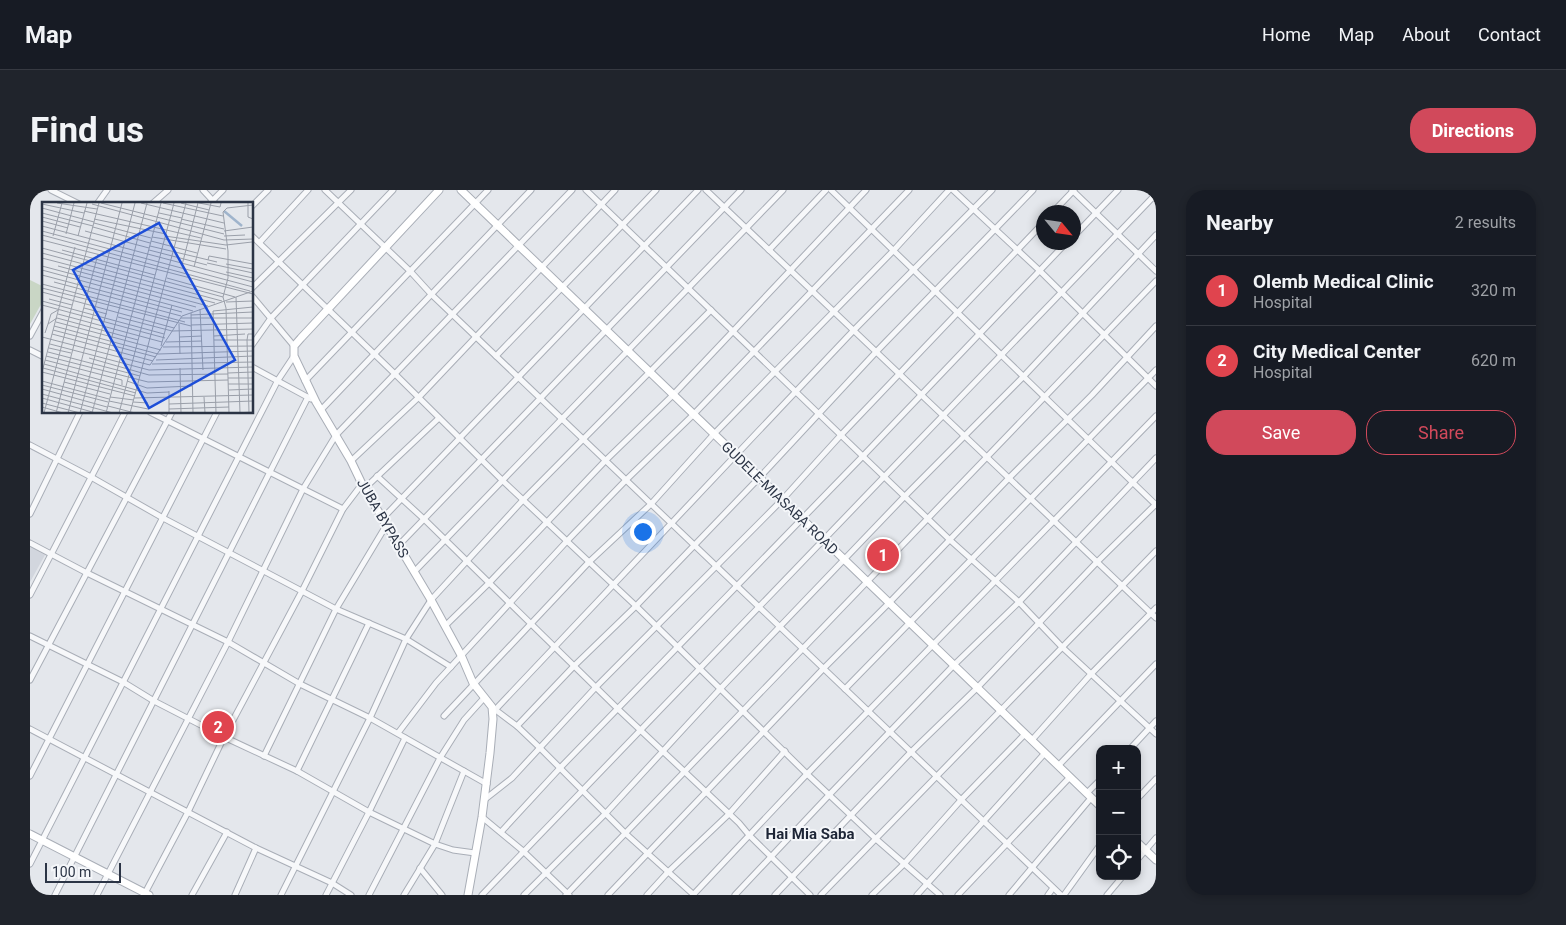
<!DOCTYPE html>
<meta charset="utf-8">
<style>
:root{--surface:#171b24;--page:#20242c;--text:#f1f3f6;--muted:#9ea1a6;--line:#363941;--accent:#d1495b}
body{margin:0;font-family:Roboto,sans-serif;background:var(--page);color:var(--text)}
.controls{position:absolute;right:15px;bottom:15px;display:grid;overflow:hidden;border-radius:10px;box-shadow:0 2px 8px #0003}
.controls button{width:45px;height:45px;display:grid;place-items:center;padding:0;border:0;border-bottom:1px solid var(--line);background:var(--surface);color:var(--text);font:25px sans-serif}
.compass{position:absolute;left:1006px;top:15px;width:45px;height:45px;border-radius:50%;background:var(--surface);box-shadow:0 2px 8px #0003;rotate:119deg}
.scale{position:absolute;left:15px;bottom:12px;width:76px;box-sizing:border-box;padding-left:5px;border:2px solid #2b3445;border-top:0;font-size:14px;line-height:18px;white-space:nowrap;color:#2b3445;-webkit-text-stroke:4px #f4f6f9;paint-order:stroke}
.you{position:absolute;left:612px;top:341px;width:18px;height:18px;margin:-12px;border:4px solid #fff;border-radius:50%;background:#1a73e8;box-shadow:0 0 0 8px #1a73e833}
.badge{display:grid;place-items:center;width:32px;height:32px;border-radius:50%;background:var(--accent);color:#fff;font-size:16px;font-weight:700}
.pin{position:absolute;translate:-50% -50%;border:2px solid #fff;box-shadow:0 1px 5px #0006}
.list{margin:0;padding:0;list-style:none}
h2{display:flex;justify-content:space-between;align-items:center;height:65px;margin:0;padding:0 20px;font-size:21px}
h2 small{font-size:16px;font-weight:400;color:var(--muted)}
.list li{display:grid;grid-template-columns:32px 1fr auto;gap:15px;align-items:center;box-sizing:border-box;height:70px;padding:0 20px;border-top:1px solid var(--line)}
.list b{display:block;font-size:19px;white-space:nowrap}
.list p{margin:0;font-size:16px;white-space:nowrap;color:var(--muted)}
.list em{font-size:16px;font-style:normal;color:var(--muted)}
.actions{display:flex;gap:10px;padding:15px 20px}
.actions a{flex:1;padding:11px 0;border:1px solid var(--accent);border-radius:20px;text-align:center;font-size:18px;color:var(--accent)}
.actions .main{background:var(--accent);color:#fff}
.icon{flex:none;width:28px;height:28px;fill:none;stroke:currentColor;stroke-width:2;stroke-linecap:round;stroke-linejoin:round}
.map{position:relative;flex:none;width:1126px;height:705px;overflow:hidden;border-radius:20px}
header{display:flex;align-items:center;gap:30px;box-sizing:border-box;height:70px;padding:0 25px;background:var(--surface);border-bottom:1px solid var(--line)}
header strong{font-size:24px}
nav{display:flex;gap:28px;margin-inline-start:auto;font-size:18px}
.intro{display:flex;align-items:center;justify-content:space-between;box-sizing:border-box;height:120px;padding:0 30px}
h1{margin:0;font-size:35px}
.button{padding:12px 22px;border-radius:20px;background:var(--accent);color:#fff;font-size:18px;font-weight:700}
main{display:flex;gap:30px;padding:0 30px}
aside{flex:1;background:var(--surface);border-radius:20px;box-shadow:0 2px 8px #0003}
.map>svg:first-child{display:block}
</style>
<header>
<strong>Map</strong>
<nav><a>Home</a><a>Map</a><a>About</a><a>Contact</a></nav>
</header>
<div class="intro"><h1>Find us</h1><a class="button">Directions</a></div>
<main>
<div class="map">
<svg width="1126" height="705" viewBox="0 0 1126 705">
<rect width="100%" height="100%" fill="#e4e7ec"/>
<path fill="#d2d6de" d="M0 357 15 365 0 392Z"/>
<path fill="#c9d6c5" d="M0 90 14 97V109L0 134Z"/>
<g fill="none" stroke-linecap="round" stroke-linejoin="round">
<defs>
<g id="street">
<path d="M21 0 49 14"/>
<path d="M173 0 186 14"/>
<path d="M295 0 380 81 401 104 1031 705"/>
<path d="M556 0 920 350 989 412 1032 457 1126 544"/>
<path d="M676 0 1126 428"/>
<path d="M801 0 1126 315"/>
<path d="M923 0 1010 81 1126 196"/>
<path d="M1042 0 1126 81"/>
<path d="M67 14 77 0"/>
<path d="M122 14 138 0"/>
<path d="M179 14 193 0"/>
<path d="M222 16 238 0"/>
<path d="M1023 22 1044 0"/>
<path d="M222 46 365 184 473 291 606 416 777 584 846 649 910 705"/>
<path d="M1044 46 1088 0"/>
<path d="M230 52 278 0"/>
<path d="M739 60 796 0"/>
<path d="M222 98 321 0"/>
<path d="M222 106 264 156"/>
<path d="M0 146 14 120"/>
<path d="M222 155 241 128 363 0"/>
<path d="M0 160 14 167"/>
<path d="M466 166 626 0"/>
<path d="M222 177 281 209"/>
<path d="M275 191 458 0"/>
<path d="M291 220 501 0"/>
<path d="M120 222 313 319"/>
<path d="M0 255 61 287 133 328 306 419 376 449 421 477"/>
<path d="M321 271 389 207 585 0"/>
<path d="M347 286 395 330 588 519 709 633 719 645 780 705"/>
<path d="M335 298 409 228"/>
<path d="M0 324 50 222"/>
<path d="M353 328 668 0"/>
<path d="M0 353 57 383 198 452 270 494 340 528 457 594"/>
<path d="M368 356 711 0"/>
<path d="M384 382 753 0"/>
<path d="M0 405 95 222"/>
<path d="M415 436 459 393 576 270 643 205 836 0"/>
<path d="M0 446 93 492 124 511 194 547 267 581 339 622 405 654 423 660 445 663"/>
<path d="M0 490 142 222"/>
<path d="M815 499 1126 180"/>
<path d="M463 518 487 536 510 558 595 643 664 705"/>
<path d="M465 520 824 140 962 0"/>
<path d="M414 526 559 372 621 314 684 244 863 61 919 0"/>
<path d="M487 536 544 476 606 416 729 288 846 162 1003 0"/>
<path d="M0 539 226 658 302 693 321 705"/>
<path d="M368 543 406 493 537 351 596 290 663 225 879 0"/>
<path d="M1002 550 1061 484 1126 418"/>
<path d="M1100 559 1126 531"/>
<path d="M234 566 306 419 357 334"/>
<path d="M1028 576 1126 474"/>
<path d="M267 581 339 433"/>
<path d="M0 586 187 222"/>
<path d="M1057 603 1070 590"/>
<path d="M1107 609 1126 589"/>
<path d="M454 610 482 588 566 497 752 310 811 245 1014 32"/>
<path d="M452 627 493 661 539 705"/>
<path d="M471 642 530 578 833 266 1037 52"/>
<path d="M1107 670 1126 648"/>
<path d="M0 674 248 190 264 166"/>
<path d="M390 678 412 705"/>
<path d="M25 705 278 207"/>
<path d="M67 705 198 452 273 299 306 245 542 0"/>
<path d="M114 705 158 622 194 547 272 401 313 319 332 294"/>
<path d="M162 705 197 642"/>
<path d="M205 705 226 658"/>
<path d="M251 705 340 528 376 449 401 410 493 310 681 120"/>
<path d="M296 705 339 622 375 548"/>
<path d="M339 705 410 568 434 530 454 508"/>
<path d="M374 705 405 654 434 581"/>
<path d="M452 705 1126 4"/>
<path d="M494 705 576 623 691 498 875 306 993 187 1126 45"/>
<path d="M536 705 1126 91"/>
<path d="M578 705 793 479 859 413 979 288 1062 205 1126 136"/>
<path d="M617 705 638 682 699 624 755 561"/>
<path d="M663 705 777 584 1126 226"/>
<path d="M705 705 800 604 924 475 989 412 1126 268"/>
<path d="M745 705 881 562 947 498 1067 372 1126 314"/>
<path d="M791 705 1126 361"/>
<path d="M842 705 874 674 931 610 995 544"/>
<path d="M887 705 1015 563"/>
<path d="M928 705 1040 587"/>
<path d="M979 705 1061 608"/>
<path d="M1018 705 1023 698"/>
<path d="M1034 705 1070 655"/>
<path d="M1077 705 1093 686"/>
</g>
<g id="secondary">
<path d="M409 0 271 148 264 156V166L286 212 321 271 332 294 401 410 431 465 443 493 462 517 463 529 460 563 452 627 438 705"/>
<path d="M431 0 1070 616"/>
<path d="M0 644 119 705"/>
<path d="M1107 652 1126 670"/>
</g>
</defs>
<use href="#street" stroke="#a9aeb7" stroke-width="7"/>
<use href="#secondary" stroke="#a9aeb7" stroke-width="9"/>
<use href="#street" stroke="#f7f8fa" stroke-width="5"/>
<use href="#secondary" stroke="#fff" stroke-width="7"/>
</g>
<g text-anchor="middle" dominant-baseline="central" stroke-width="4" stroke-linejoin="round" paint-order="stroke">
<g font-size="14" fill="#2b3445" stroke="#f4f6f9">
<text transform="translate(750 308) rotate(44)">GUDELE-MIASABA ROAD</text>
<text transform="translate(353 328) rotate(60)">JUBA BYPASS</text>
</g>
<g font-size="15" font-weight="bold" fill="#1d2536" stroke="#f4f6f9">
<text x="780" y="644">Hai Mia Saba</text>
</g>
</g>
<g transform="translate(12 12)">
<rect width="211" height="211" fill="#e4e7ec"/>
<path fill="none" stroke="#9fb4cc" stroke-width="2.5" d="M182 9 200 24"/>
<path fill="none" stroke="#9a9fa9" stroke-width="1" d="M15 1 55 7M59 1 182 32M99 1 182 21M121 1 181 14M139 1 167 8M157 1 178 5 179 1M206 1V15L211 17M0 2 42 11M50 2 182 38M0 6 52 20M42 9 159 36M0 11 51 24M117 11 140 16M0 15 38 25M52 17 124 32M139 17 182 27M0 19 26 26M52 21 109 36M0 24 211 80M51 25 108 41M0 29 211 85M43 29 107 46M182 29 211 25M24 32 32 1M0 33 208 89M11 34 20 1M36 34 45 1M123 34 184 43 210 40M182 34 203 33M110 35 184 47M0 38 211 92M182 38 211 37M109 39 155 51M108 44 175 60M0 46 181 95M20 48 113 73M107 48 165 63M0 51 180 99M0 56 173 101M166 58 167 54 211 62M165 61 211 71M184 62 211 67M140 63 156 1M0 64 154 105M16 64 166 104M152 65 169 1M0 68 151 109M184 70 211 76M0 73 140 110M125 76 193 95M12 80 139 114M0 82 143 120M0 86 149 124M0 90 132 126M194 95 198 211M7 97 30 103M0 99 122 132M184 100 211 99M0 103 123 136M42 106 65 112M158 107 161 168M149 111 151 211M16 112 120 140M149 113 211 110M76 115 130 129 211 127M139 116H211M14 120 119 148M6 122 9 112 16 108M137 122 138 152M149 123 211 121M12 124 116 152 211 149M11 128 114 155M3 131 6 122 15 116 96 138M10 132 111 159M172 134 203 132M0 135 77 155M137 135 160 134M172 138H211M124 140 160 139M8 142 107 168 211 165M119 144 130 103M121 145 211 144M7 146 29 151M6 150 98 174M4 154 106 180 186 178M77 155 108 163 140 114 211 89M47 156 107 173 186 172M3 158 80 178V183M114 158 211 154M2 162 105 191 127 190M110 162 211 160M1 166 94 191M138 166 139 211M0 170 33 45M0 170 93 194M186 171 211 170M186 176H211M0 179 67 197M85 179 105 186 150 184M22 180 68 192M186 182H211M0 183 66 200M0 187 65 205M187 188 211 187M127 189V211M0 192 71 211M68 195 92 198M162 195 163 211M0 196 54 211M92 196 211 193M67 199 106 207M91 200 106 201M0 201 38 211M127 202 211 199M66 204 93 211M0 205 21 211M127 207 187 205M2 211 57 1M14 211 56 52M26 211 80 1M38 211 93 1M50 211 105 1M64 211 119 1M77 211 132 1M88 211 144 1M174 211 171 109 211 105M187 211 184 106 181 95 186 76V49L181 10 185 6 211 3M192 211 211 210M207 211 205 138 206 132H211"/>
<path fill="#1d4ed8" fill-opacity="0.15" stroke="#1d4ed8" stroke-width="2.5" d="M117 21 193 158 107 206 31 68Z"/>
<rect width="211" height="211" fill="none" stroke="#2b3445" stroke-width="2.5"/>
</g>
</svg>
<div class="controls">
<button>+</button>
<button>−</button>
<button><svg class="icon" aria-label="locate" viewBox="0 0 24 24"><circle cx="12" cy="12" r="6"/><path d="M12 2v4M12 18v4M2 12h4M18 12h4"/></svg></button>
</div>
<svg class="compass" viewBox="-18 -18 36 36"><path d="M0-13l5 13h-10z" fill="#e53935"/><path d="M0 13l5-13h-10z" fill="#9ea1a6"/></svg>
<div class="scale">100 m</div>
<div class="you"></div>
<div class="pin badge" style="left:853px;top:365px;background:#e0444e">1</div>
<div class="pin badge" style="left:188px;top:537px;background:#e0444e">2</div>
</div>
<aside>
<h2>Nearby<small>2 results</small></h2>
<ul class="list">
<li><span class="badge" style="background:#e0444e">1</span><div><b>Olemb Medical Clinic</b><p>Hospital</p></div><em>320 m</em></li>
<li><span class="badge" style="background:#e0444e">2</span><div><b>City Medical Center</b><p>Hospital</p></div><em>620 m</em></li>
</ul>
<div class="actions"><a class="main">Save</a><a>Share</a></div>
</aside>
</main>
